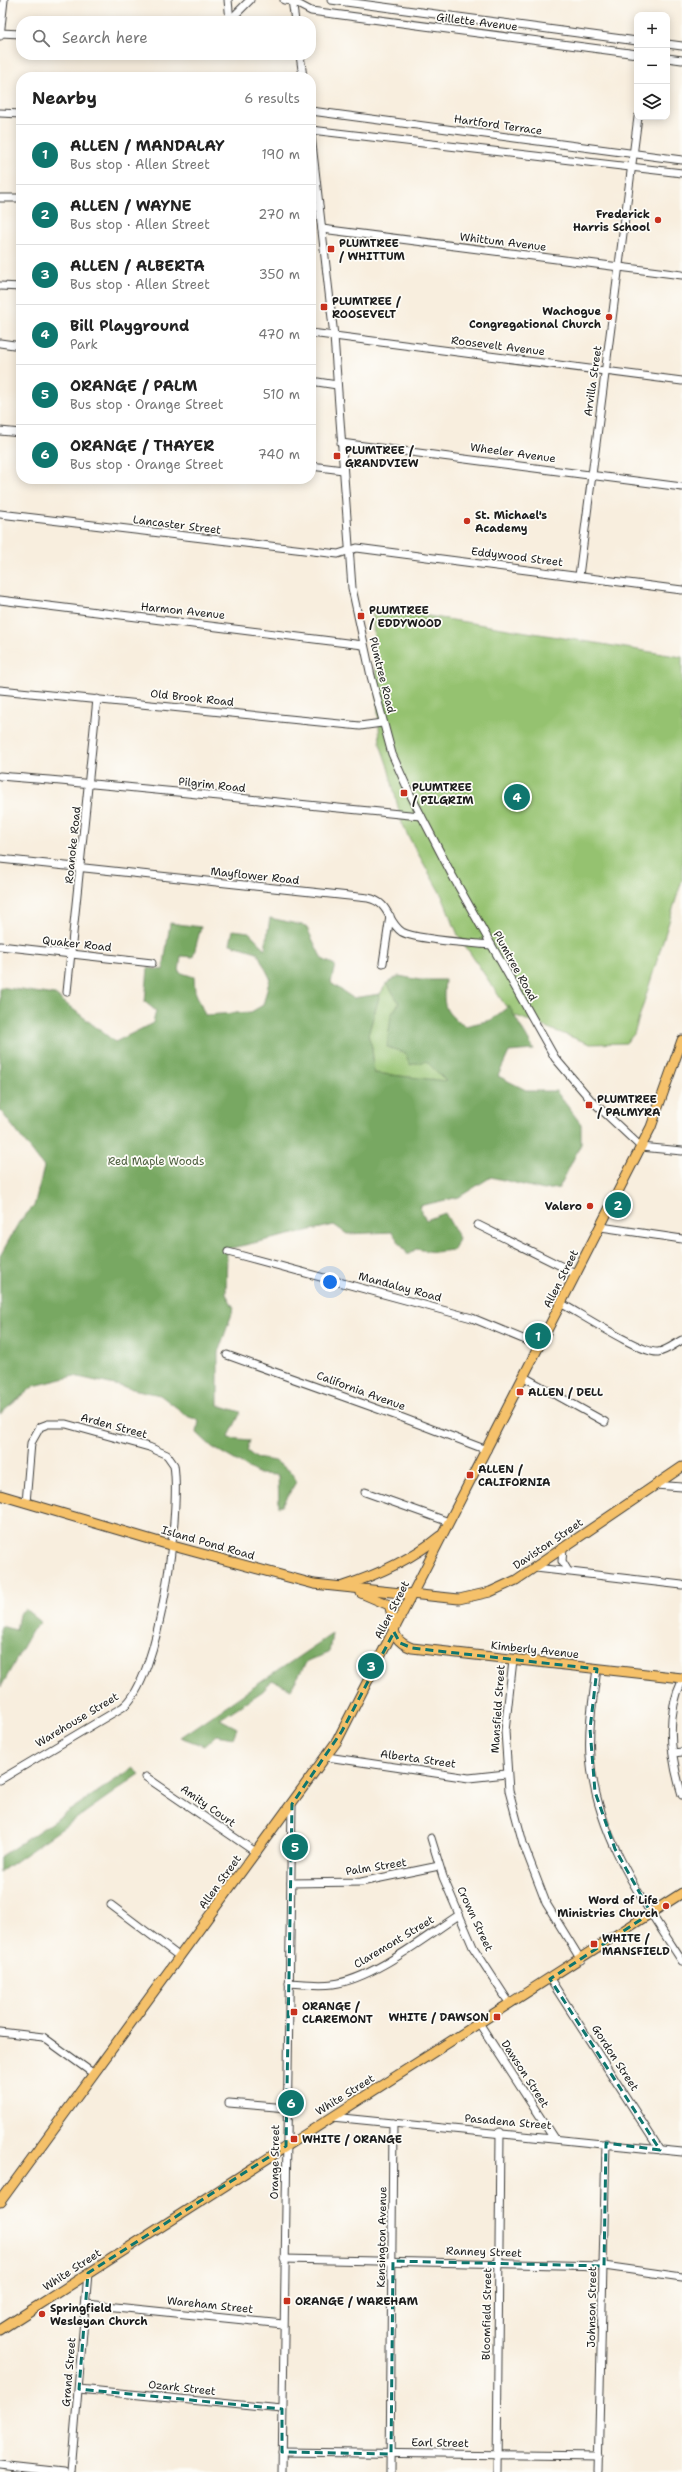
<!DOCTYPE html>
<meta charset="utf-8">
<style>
:root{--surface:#fff;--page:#f6f6f6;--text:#222;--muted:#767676;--line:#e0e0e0;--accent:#0f766e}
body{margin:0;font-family:"Shantell Sans",sans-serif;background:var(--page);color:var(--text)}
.controls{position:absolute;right:12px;top:12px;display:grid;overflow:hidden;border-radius:8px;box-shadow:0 2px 10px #0003}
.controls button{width:36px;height:36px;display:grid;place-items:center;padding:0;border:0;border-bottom:1px solid var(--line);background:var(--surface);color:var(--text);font:20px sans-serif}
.you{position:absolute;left:330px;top:1282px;width:14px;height:14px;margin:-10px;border:3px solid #fff;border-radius:50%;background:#1a73e8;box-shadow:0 0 0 6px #1a73e833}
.badge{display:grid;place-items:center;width:26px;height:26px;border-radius:50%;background:var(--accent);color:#fff;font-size:13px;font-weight:700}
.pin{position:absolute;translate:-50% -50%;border:2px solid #fff;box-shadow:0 1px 4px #0006}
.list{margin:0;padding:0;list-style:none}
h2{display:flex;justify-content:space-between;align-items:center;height:52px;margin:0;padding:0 16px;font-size:17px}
h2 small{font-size:13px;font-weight:400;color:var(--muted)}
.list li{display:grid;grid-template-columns:26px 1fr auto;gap:12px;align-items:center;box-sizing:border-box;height:60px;padding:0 16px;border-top:1px solid var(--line)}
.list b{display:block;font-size:15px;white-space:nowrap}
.list p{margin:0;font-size:13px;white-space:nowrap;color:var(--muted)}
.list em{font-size:13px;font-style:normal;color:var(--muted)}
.icon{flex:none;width:22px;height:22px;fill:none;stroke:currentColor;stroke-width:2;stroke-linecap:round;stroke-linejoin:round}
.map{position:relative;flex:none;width:682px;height:2472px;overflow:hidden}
.search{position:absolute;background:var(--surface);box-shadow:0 2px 10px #0003;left:16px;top:16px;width:300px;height:44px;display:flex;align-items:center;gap:10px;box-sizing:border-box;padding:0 14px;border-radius:16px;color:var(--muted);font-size:15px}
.panel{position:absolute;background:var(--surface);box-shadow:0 2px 10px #0003;left:16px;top:72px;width:300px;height:412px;border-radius:16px}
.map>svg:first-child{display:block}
</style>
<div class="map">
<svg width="682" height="2472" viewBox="0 0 682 2472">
<rect width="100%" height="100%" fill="#fdfcf7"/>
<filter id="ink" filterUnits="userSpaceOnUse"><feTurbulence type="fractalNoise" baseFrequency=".025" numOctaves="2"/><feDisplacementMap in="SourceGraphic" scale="8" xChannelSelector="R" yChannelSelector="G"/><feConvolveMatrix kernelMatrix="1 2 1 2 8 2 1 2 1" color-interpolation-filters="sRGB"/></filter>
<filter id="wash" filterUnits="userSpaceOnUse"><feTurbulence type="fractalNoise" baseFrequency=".012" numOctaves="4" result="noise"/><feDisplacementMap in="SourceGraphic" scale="16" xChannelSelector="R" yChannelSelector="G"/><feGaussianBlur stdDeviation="0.9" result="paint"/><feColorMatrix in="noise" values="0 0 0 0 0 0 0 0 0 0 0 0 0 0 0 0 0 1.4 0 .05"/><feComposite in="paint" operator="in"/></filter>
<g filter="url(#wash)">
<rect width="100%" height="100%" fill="#f8eede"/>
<g fill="#95c270" stroke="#586f46">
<path d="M372 607 682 657V880L634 1034 626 1043 590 1044 511 1014 458 935 442 896 403 827 388 767 380 744Z"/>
<path d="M387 983 399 1003 391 1015 426 1060 447 1082 374 1073 372 1047 368 1035 380 994Z"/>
</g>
<g fill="#78a862" stroke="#4a623f">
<path d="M270 918 306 926 322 959 335 965 331 983 353 998 380 994 368 1035 372 1047 374 1073 446 1081 426 1061 410 1065 405 1053 387 1047 391 1015 399 1003 387 983 399 976 420 980H445C443 1004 442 1012 465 1026L491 1020 509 1006 534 1050 509 1052 498 1076 528 1091H556L581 1124V1144L559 1188 544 1190 491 1177 459 1197 419 1206 426 1220 445 1213 459 1238 454 1250 434 1252 416 1249 408 1255 392 1232 347 1234 334 1225 227 1249 226 1294 234 1308 218 1353V1405L241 1412 228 1438 250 1440 247 1451 256 1458 275 1461 293 1473 296 1482 282 1506 279 1507 278 1475 259 1474 212 1447 197 1433 199 1420 189 1417 160 1395 74 1376 34 1386 0 1414V1256L19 1222 34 1206 44 1167 0 1110V987L55 995 115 1042 153 1023 156 1011 145 1002 148 968 163 970 170 923 201 927 193 957 181 956 179 972 194 977 195 991 205 1015 251 1012 263 1005 270 978 257 952 230 944 233 930 249 932 265 949Z"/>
<path d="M25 1609 41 1622 32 1631 1 1687 0 1626 16 1630 19 1614Z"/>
<path d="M332 1634 329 1653 307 1661 291 1689 272 1680 263 1691 220 1719 237 1728 233 1738 216 1735 204 1746 180 1737Z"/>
<path d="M133 1768 140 1774 0 1872V1857Z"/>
</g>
</g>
<g filter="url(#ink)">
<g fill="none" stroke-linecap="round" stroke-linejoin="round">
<defs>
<g id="minor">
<path d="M228 0 230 21"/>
<path d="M284 0 292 1 311 11 637 54"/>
<path d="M292 0 295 21"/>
<path d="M331 0 637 41"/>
<path d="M230 20 250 0"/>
<path d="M0 33 21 34"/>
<path d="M0 36 4 0"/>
<path d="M667 44 682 46"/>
<path d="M300 55 303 77"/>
<path d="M667 58 682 60"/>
<path d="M311 111 682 160"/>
<path d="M0 113 21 114"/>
<path d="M311 130 682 173"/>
<path d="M311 135 334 336 352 588 371 676 392 754 410 794 452 875 555 1058 590 1099 641 1147 682 1151"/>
<path d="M0 198H21"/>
<path d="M311 206 319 207"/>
<path d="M322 229 682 275"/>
<path d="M0 286 21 287"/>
<path d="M311 333 682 381"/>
<path d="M0 343 21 346"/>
<path d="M311 381 337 385"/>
<path d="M0 431 21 433"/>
<path d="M341 443 682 487"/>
<path d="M311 466 343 470"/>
<path d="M0 514 338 554 357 548 682 590"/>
<path d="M579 576 638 117"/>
<path d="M0 600 363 645"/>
<path d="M0 690 360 726 382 723"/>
<path d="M0 776C141 787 281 803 421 816"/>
<path d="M0 859 368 898C391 903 386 921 402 932 417 940 472 943 491 945"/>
<path d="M0 946 152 963"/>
<path d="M383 963 390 916"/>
<path d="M67 992 97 699"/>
<path d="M478 1225 577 1274"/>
<path d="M601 1227 682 1239"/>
<path d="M228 1252 472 1318 540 1346"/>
<path d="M562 1304C579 1313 642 1354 658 1352 666 1351 675 1344 682 1340"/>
<path d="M227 1355 403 1418 487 1450"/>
<path d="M524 1377 605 1422"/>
<path d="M655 1485 682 1487"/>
<path d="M365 1492 449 1522"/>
<path d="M563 1549 562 1561 568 1571"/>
<path d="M536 1568 682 1585"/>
<path d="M513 1660 505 1731 509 1791 523 1843 546 1903 581 1960"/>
<path d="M597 1669C593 1698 588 1728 590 1757 596 1834 641 1898 682 1961"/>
<path d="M682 1681C665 1716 671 1759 682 1795"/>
<path d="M673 1753 682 1752"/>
<path d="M327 1757 469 1778 506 1774"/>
<path d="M146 1777 257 1853"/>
<path d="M0 1780 123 1707C160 1680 181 1511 174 1465L167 1455 149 1447 66 1424H48L40 1427 31 1443 26 1503"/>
<path d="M431 1838 443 1877 473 1947 510 2004"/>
<path d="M291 1883 361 1882 439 1866"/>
<path d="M111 1905 180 1957"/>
<path d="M550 1979 660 2150"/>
<path d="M289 1983C303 1984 319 1986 333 1984 373 1979 425 1937 459 1915"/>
<path d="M479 2023 553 2137"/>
<path d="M0 2032 43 2037 94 2074"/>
<path d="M229 2103 287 2108"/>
<path d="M332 2117 682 2152"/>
<path d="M284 2259 604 2266 682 2277"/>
<path d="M86 2304 283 2324"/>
<path d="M79 2389 282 2409"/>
<path d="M282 2452 599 2456"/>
<path d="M0 2465 64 2472"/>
<path d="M71 2472 88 2273"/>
<path d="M282 2472 292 1804"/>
<path d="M390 2472 393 2123"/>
<path d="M497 2472 500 2132"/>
<path d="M598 2472 606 2143"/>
</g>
<g id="major">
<path d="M0 1495 173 1546 314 1584 459 1599 490 1592 516 1580 682 1467"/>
<path d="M343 1586C377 1575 412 1559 440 1536"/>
<path d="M361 1593 389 1605C397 1625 387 1639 412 1648L682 1678"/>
<path d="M0 2202 337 1741 651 1127 682 1040"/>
<path d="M0 2330 682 1893"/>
</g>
</defs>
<use href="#minor" stroke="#3d3c39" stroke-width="9"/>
<use href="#major" stroke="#3d3c39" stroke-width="11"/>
<use href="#minor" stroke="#fff" stroke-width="7"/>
<use href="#major" stroke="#f5c16b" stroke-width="9"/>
</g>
</g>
<path fill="none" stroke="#0f766e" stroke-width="3" stroke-dasharray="8 5" stroke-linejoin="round" d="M394 1632 400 1643 412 1648 597 1669 590 1729 595 1792 615 1849 651 1913 550 1979 660 2150 606 2143 604 2266 393 2261 391 2454 282 2452V2409L79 2389 88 2273 286 2146 292 1804 342 1731Z"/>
<g fill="#c8321e" stroke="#fdfcf7" stroke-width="1.5">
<circle cx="658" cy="220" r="4"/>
<rect x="327" y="245" width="8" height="8" rx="2"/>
<rect x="320" y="303" width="8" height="8" rx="2"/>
<circle cx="609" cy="317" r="4"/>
<rect x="333" y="452" width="8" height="8" rx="2"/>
<circle cx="467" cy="521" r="4"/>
<rect x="357" y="612" width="8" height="8" rx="2"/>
<rect x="400" y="789" width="8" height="8" rx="2"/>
<rect x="585" y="1101" width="8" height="8" rx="2"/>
<circle cx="590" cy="1206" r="4"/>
<rect x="516" y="1388" width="8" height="8" rx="2"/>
<rect x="466" y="1471" width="8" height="8" rx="2"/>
<circle cx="666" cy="1906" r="4"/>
<rect x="590" y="1940" width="8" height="8" rx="2"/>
<rect x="290" y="2008" width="8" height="8" rx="2"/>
<rect x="493" y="2013" width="8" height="8" rx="2"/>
<rect x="290" y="2135" width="8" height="8" rx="2"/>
<rect x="283" y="2297" width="8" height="8" rx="2"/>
<circle cx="42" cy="2314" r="4"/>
</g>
<g text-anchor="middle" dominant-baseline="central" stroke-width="3.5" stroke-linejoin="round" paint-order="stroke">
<g font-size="11" fill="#1c1c1c" stroke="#fdfcf7">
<text transform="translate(477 22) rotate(7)">Gillette Avenue</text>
<text transform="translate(498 125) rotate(8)">Hartford Terrace</text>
<text transform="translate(503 242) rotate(7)">Whittum Avenue</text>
<text transform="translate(498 346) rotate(7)">Roosevelt Avenue</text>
<text transform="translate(593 381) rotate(-82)">Arvilla Street</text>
<text transform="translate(513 453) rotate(8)">Wheeler Avenue</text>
<text transform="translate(177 525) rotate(7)">Lancaster Street</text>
<text transform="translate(517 557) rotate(7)">Eddywood Street</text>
<text transform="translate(183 611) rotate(6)">Harmon Avenue</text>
<text transform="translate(382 675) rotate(76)">Plumtree Road</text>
<text transform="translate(192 698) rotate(6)">Old Brook Road</text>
<text transform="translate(212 785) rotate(6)">Pilgrim Road</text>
<text transform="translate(73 845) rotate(-84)">Roanoke Road</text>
<text transform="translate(255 876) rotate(6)">Mayflower Road</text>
<text transform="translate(77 944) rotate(6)">Quaker Road</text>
<text transform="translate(515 966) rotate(61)">Plumtree Road</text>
<text transform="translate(561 1279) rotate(-63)">Allen Street</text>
<text transform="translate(400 1287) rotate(15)">Mandalay Road</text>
<text transform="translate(361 1391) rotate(20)">California Avenue</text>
<text transform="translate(114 1426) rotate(15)">Arden Street</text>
<text transform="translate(208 1543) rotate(16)">Island Pond Road</text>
<text transform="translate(548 1544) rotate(-34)">Daviston Street</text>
<text transform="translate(392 1610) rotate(-63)">Allen Street</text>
<text transform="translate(535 1650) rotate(6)">Kimberly Avenue</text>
<text transform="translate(498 1709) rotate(-86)">Mansfield Street</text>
<text transform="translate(77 1720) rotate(-31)">Warehouse Street</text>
<text transform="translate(418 1759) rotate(8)">Alberta Street</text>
<text transform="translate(208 1806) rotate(35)">Amity Court</text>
<text transform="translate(376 1867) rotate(-9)">Palm Street</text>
<text transform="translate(220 1882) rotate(-54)">Allen Street</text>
<text transform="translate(475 1919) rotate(65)">Crown Street</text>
<text transform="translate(394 1942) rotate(-31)">Claremont Street</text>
<text transform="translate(615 2058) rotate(57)">Gordon Street</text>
<text transform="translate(525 2074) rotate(57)">Dawson Street</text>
<text transform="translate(345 2095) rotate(-32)">White Street</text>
<text transform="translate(508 2122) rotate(5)">Pasadena Street</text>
<text transform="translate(275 2162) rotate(-89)">Orange Street</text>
<text transform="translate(382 2237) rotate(-89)">Kensington Avenue</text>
<text transform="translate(484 2252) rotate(2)">Ranney Street</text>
<text transform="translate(72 2270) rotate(-33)">White Street</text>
<text transform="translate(210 2305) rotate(6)">Wareham Street</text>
<text transform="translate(592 2307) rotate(-89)">Johnson Street</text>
<text transform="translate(487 2314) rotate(-89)">Bloomfield Street</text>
<text transform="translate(69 2372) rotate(-85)">Grand Street</text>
<text transform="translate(182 2388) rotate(6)">Ozark Street</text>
<text transform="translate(440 2443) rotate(1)">Earl Street</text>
</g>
<g font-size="11" font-weight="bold" fill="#1c1c1c" stroke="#fdfcf7" text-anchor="start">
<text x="650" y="214" text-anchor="end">Frederick<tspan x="650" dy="13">Harris School</tspan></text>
<text x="339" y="243">PLUMTREE<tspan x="339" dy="13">/ WHITTUM</tspan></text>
<text x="332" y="301">PLUMTREE /<tspan x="332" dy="13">ROOSEVELT</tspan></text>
<text x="601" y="311" text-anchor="end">Wachogue<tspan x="601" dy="13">Congregational Church</tspan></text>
<text x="345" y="450">PLUMTREE /<tspan x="345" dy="13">GRANDVIEW</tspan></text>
<text x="475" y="515">St. Michael's<tspan x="475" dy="13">Academy</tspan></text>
<text x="369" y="610">PLUMTREE<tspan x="369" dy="13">/ EDDYWOOD</tspan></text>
<text x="412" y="787">PLUMTREE<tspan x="412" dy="13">/ PILGRIM</tspan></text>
<text x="597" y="1099">PLUMTREE<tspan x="597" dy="13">/ PALMYRA</tspan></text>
<text x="582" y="1206" text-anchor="end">Valero</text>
<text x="528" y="1392">ALLEN / DELL</text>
<text x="478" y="1469">ALLEN /<tspan x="478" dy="13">CALIFORNIA</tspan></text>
<text x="658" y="1900" text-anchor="end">Word of Life<tspan x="658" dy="13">Ministries Church</tspan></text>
<text x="602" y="1938">WHITE /<tspan x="602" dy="13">MANSFIELD</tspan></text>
<text x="302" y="2006">ORANGE /<tspan x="302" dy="13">CLAREMONT</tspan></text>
<text x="489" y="2017" text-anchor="end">WHITE / DAWSON</text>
<text x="302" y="2139">WHITE / ORANGE</text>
<text x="295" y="2301">ORANGE / WAREHAM</text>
<text x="50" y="2308">Springfield<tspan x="50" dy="13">Wesleyan Church</tspan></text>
</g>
<g font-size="11" fill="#4c5e3e" stroke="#fdfcf7">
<text x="156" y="1161">Red Maple Woods</text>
</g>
</g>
</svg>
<div class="controls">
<button>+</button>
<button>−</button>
<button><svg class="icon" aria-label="layers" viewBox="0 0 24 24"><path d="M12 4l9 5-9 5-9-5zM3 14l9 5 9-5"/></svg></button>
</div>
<div class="you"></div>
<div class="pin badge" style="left:538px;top:1336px">1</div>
<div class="pin badge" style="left:618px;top:1205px">2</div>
<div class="pin badge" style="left:371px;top:1666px">3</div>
<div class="pin badge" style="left:517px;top:797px">4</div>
<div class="pin badge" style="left:295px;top:1847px">5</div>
<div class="pin badge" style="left:291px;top:2103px">6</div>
<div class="search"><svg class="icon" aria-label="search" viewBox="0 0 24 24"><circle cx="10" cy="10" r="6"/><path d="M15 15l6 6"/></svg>Search here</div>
<section class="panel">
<h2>Nearby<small>6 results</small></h2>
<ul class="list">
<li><span class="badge">1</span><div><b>ALLEN / MANDALAY</b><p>Bus stop · Allen Street</p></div><em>190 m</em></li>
<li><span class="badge">2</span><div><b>ALLEN / WAYNE</b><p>Bus stop · Allen Street</p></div><em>270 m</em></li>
<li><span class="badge">3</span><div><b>ALLEN / ALBERTA</b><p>Bus stop · Allen Street</p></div><em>350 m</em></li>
<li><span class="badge">4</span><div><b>Bill Playground</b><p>Park</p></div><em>470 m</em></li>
<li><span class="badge">5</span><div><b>ORANGE / PALM</b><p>Bus stop · Orange Street</p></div><em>510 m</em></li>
<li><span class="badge">6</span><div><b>ORANGE / THAYER</b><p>Bus stop · Orange Street</p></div><em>740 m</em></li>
</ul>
</section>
</div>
